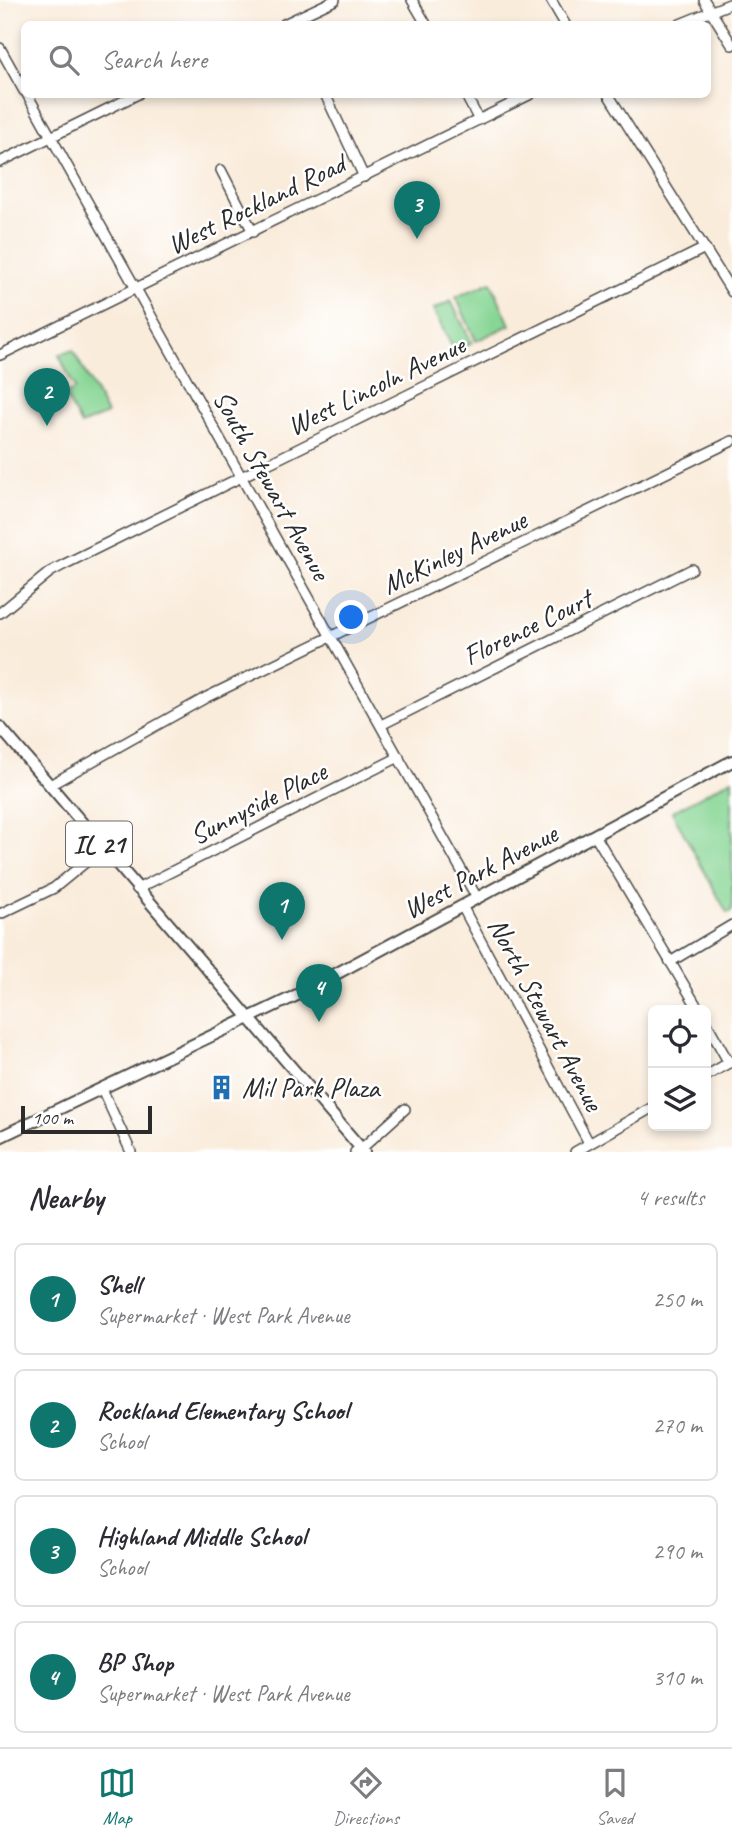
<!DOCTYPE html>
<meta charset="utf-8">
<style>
:root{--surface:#fff;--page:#f7f7f7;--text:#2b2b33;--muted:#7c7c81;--line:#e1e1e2;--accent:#0f766e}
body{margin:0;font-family:Caveat,sans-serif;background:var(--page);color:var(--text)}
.controls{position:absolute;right:21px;bottom:21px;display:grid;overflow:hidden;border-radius:10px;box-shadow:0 4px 10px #0003}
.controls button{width:63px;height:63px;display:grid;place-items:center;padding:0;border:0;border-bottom:2px solid var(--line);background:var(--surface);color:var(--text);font:35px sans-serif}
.scale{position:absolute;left:21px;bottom:18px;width:131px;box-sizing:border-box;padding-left:7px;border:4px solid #2b2b2b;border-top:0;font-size:19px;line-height:24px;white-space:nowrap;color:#2b2b2b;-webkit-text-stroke:5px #fff;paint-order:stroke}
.you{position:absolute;left:352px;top:618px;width:24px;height:24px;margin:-18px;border:5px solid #fff;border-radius:50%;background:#1a73e8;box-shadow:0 0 0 10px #1a73e833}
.badge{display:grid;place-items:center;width:46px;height:46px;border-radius:50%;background:var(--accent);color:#fff;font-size:23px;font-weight:700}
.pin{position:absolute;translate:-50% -58px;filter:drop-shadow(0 2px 4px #0008)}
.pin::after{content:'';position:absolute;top:37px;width:24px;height:21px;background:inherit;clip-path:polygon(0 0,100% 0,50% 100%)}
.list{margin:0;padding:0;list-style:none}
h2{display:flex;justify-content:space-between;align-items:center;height:91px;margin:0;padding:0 28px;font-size:30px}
h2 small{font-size:23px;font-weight:400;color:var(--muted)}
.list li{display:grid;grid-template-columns:46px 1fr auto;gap:21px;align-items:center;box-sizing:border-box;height:112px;margin:0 14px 14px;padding:0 14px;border:2px solid var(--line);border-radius:10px}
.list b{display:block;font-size:26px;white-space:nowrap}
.list p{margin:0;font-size:23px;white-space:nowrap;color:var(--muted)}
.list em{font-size:23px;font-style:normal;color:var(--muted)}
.icon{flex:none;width:38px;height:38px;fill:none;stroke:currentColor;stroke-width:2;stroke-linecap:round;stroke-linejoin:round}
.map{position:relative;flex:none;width:732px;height:1152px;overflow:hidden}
.search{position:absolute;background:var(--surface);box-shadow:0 4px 10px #0003;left:21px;right:21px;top:21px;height:77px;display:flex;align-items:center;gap:18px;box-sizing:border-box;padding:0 24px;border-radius:10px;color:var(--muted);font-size:26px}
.sheet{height:595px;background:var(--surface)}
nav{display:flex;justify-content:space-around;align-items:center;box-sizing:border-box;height:98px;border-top:2px solid var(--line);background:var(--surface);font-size:19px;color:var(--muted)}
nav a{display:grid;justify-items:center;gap:4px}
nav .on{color:var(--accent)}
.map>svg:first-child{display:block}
</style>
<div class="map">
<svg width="732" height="1152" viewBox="0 0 732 1152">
<rect width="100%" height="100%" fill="#fff"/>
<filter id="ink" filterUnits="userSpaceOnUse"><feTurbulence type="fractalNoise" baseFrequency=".0143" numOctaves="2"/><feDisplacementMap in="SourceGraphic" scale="14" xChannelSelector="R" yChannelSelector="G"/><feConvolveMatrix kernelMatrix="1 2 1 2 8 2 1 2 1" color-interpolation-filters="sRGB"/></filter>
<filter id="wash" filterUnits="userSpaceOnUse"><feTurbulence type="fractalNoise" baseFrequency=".00686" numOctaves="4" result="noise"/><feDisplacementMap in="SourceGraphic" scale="28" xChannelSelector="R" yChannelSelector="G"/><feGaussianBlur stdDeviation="1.57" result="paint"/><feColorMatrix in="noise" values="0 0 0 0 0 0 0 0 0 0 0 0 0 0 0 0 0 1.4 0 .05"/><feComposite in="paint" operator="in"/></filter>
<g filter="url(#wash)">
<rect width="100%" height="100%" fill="#f9ecdb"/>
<g fill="#88d695" stroke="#5a8060" stroke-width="2">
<path d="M491 282 510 325 476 341 456 297Z"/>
<path d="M451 301 472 343 455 352 433 310Z"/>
<path d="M73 350 107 414 81 425 65 395 75 389 59 355Z"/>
<path d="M732 779V911L727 913 672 812Z"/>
</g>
</g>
<g filter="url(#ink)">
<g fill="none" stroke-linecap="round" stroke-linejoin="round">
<defs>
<g id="minor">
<path d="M412 0 426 24"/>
<path d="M551 0 565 24"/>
<path d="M704 0 732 45"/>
<path d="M284 24 335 0"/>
<path d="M680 24 732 3"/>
<path d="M0 48 24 91"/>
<path d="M27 94 477 898"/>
<path d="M325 94 364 177"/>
<path d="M465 94 479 120"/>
<path d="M608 94 732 292"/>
<path d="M0 162 138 94"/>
<path d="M221 170 253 232"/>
<path d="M0 355 531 94"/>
<path d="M0 613 50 572 63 565 705 248"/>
<path d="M381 725 692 569"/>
<path d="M50 785 207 697 732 441"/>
<path d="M595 835 699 1010"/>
<path d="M137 889 399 757"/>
<path d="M462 906 589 1143"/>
<path d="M0 914 54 888 103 848"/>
<path d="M670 962 732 925"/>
<path d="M706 1022 729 1063"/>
<path d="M706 1076 732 1061"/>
<path d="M102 1089 131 1152"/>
<path d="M355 1152 361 1149 405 1109"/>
<path d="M575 1152 653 1107"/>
</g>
<g id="major">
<path d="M0 727 364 1152"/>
<path d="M0 1137 293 997 732 761"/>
</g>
</defs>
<use href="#minor" stroke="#4a4845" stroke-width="12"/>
<use href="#major" stroke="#4a4845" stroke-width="14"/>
<use href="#minor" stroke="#fff" stroke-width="9"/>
<use href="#major" stroke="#fff" stroke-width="10"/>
</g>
</g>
<defs>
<symbol id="building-bare" viewBox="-9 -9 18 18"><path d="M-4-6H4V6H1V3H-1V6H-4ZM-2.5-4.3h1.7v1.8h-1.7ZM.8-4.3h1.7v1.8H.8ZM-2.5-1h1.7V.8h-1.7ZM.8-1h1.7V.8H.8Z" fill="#1f6fb2" stroke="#fff" stroke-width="2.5" paint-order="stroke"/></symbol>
</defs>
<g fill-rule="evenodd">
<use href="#building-bare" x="204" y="1070" width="35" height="35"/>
</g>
<g text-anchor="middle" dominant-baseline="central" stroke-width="5" stroke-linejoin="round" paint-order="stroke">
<rect fill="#fff" stroke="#6b6b6b" stroke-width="2" x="66" y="821.5" width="66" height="45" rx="5"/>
<g font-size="26" font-weight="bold" fill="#2b2b2b">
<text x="99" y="844">IL 21</text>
</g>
<g font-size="28" fill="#2b2b2b" stroke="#fff">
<text transform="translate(256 204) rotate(-26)">West Rockland Road</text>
<text transform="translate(376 385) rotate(-26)">West Lincoln Avenue</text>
<text transform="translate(272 485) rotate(61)">South Stewart Avenue</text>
<text transform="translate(454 552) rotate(-26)">McKinley Avenue</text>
<text transform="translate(527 627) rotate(-26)">Florence Court</text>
<text transform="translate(258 803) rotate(-27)">Sunnyside Place</text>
<text transform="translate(480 871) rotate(-28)">West Park Avenue</text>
<text transform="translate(546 1014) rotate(62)">North Stewart Avenue</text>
</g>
<g font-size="28" fill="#2b2b2b" stroke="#fff" text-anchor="start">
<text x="242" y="1087">Mil Park Plaza</text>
</g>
</g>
</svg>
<div class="controls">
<button><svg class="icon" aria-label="locate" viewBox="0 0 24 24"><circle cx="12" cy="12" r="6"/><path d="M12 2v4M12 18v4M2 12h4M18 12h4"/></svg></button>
<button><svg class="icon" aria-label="layers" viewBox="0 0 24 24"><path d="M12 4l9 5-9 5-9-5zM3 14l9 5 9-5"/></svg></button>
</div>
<div class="scale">100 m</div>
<div class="you"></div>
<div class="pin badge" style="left:282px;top:940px">1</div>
<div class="pin badge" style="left:47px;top:426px">2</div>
<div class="pin badge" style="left:417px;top:239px">3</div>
<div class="pin badge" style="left:319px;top:1022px">4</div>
<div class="search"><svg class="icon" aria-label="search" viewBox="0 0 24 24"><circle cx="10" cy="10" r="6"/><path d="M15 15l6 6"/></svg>Search here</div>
</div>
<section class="sheet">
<h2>Nearby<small>4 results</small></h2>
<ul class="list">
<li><span class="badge">1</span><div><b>Shell</b><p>Supermarket · West Park Avenue</p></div><em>250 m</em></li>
<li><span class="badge">2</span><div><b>Rockland Elementary School</b><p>School</p></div><em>270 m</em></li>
<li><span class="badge">3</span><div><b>Highland Middle School</b><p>School</p></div><em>290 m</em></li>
<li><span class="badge">4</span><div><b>BP Shop</b><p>Supermarket · West Park Avenue</p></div><em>310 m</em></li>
</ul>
</section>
<nav>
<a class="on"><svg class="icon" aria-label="map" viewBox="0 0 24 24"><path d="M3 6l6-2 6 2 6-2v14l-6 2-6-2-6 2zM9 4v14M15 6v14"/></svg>Map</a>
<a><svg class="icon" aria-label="directions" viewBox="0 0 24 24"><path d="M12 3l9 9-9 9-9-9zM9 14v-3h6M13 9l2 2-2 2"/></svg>Directions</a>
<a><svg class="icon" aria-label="saved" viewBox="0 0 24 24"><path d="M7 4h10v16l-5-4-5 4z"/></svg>Saved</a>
</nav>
